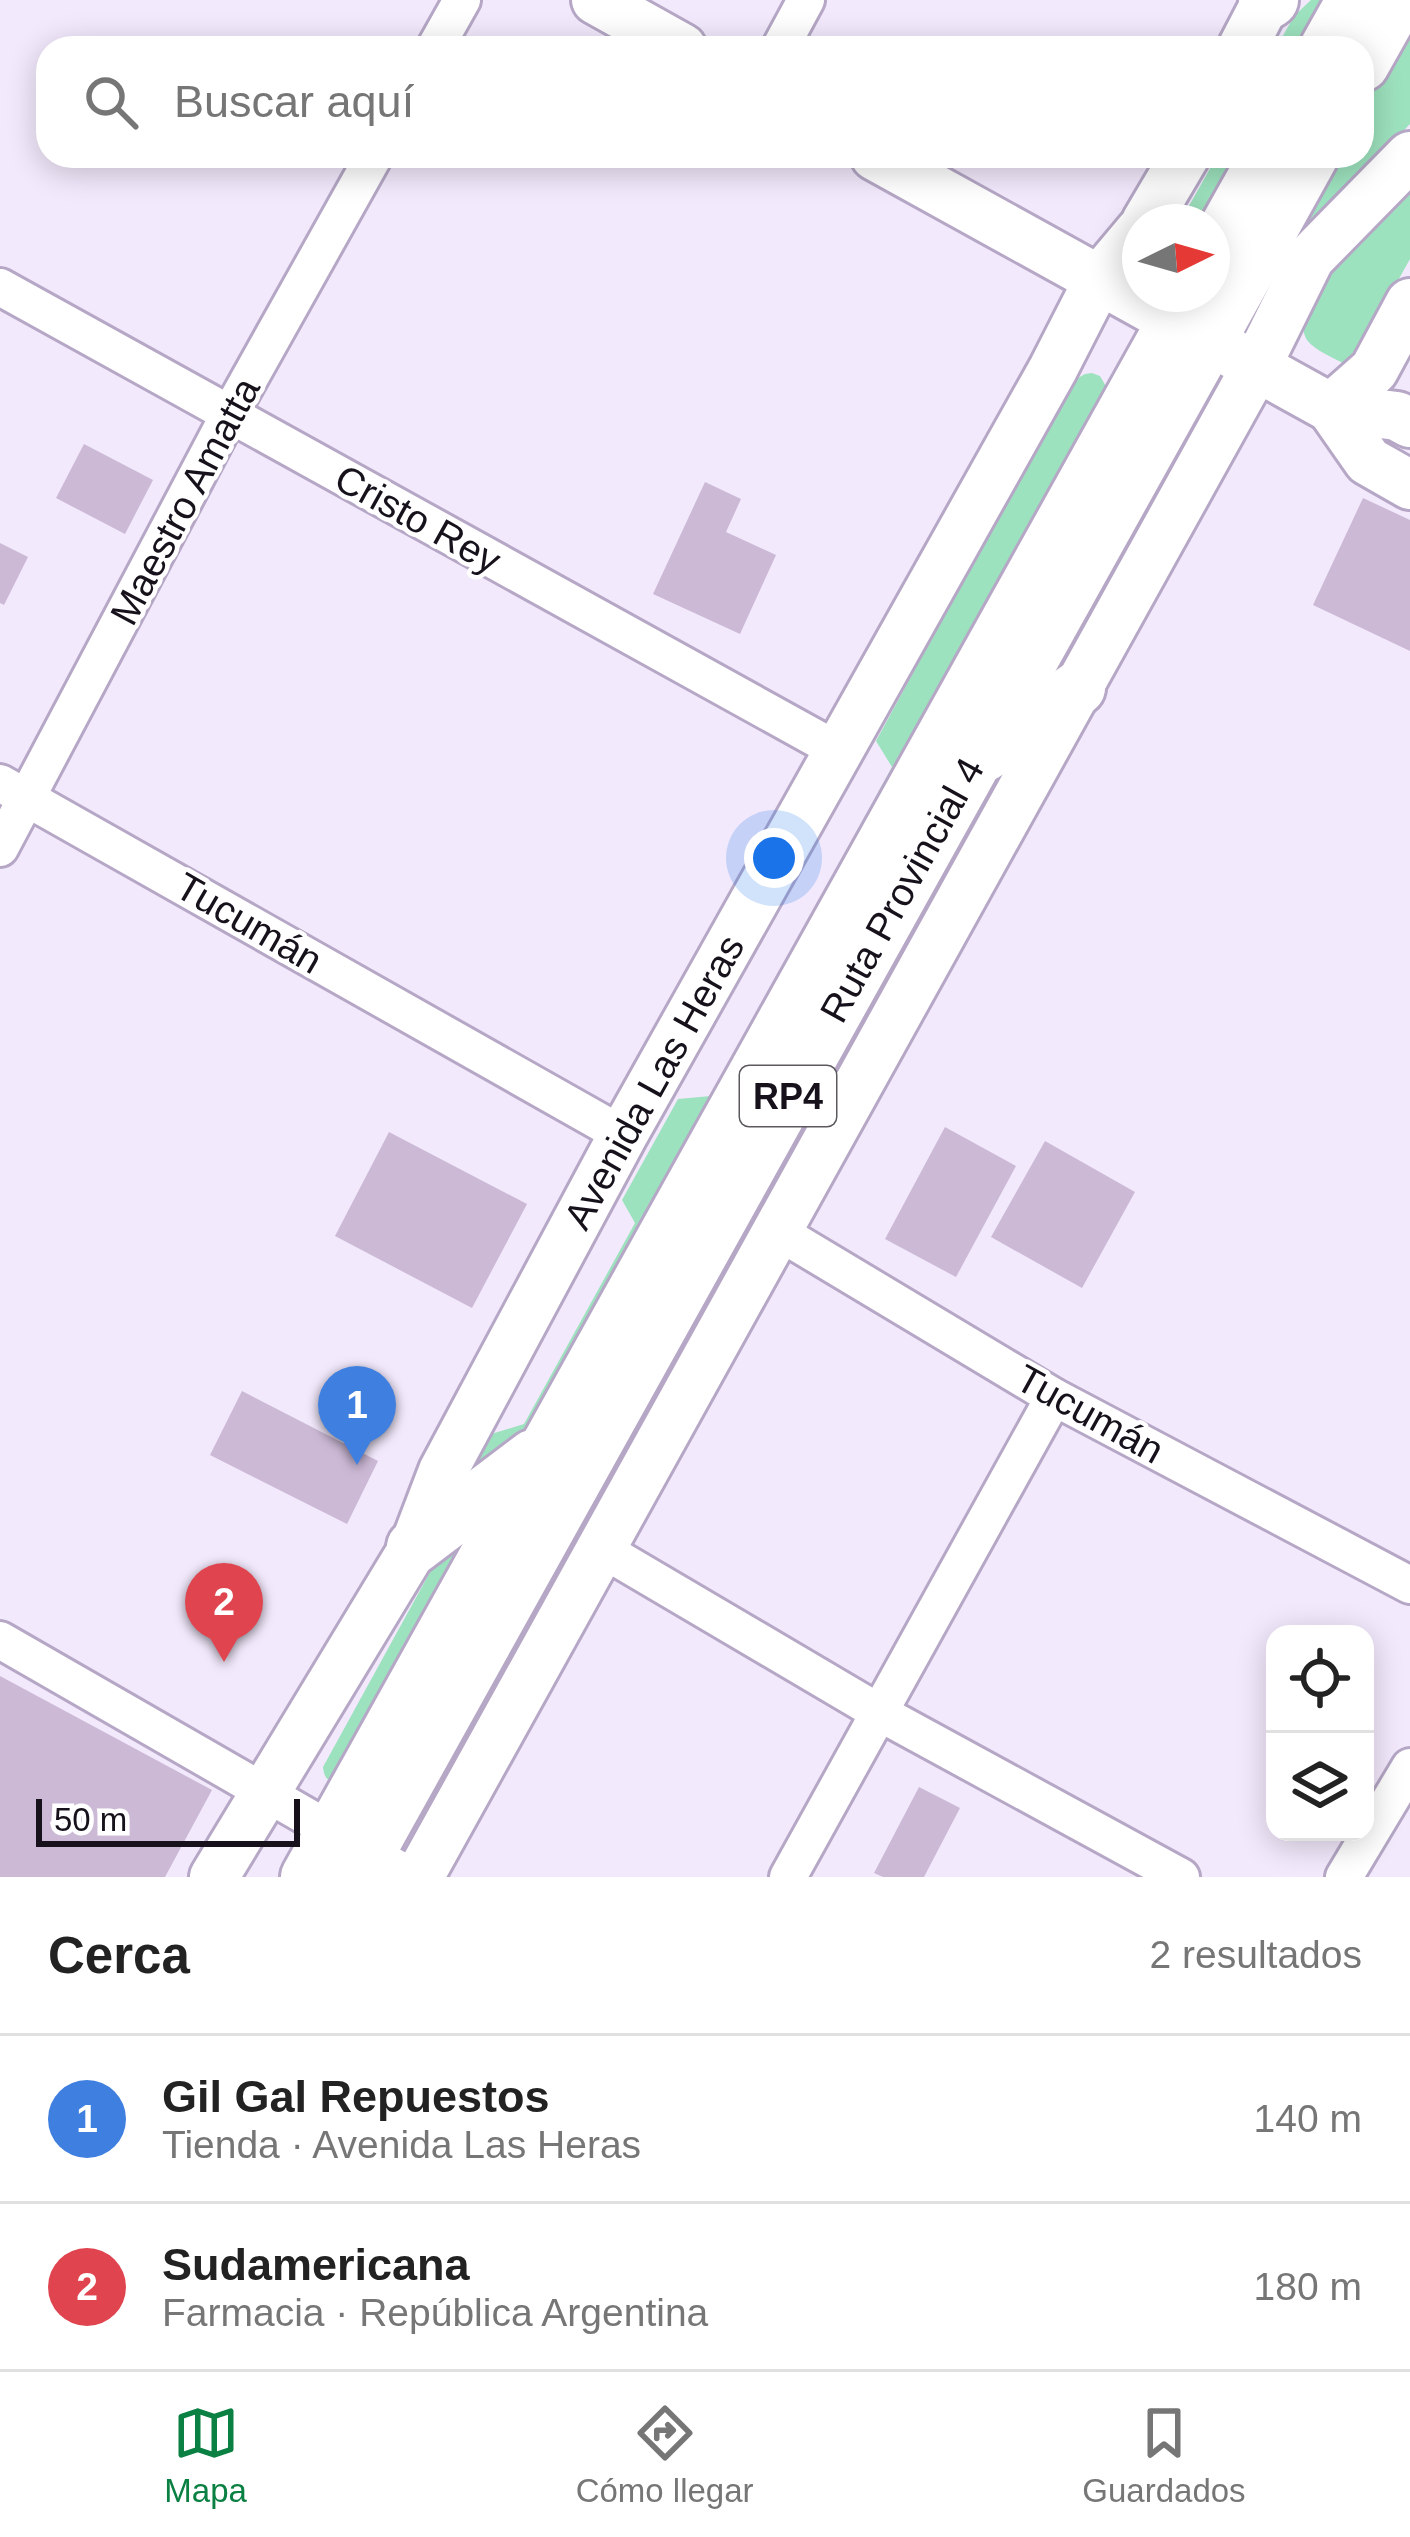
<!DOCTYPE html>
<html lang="es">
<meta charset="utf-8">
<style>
:root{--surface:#fff;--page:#f6f6f6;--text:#222;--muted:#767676;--line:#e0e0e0;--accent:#0b8043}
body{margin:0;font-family:Helvetica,sans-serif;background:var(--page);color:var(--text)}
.controls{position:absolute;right:36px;bottom:36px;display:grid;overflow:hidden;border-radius:24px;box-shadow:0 6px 30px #0003}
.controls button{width:108px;height:108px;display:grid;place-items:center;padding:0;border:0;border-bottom:3px solid var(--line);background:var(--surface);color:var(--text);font:60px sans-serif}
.compass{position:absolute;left:1122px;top:204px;width:108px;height:108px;border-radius:50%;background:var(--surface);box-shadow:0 6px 30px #0003;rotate:85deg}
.scale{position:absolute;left:36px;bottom:30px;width:264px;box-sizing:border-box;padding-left:12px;border:6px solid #16111b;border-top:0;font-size:33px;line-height:42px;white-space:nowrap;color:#16111b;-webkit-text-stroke:9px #fff;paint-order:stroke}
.you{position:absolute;left:774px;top:858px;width:42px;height:42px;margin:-30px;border:9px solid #fff;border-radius:50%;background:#1a73e8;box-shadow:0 0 0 18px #1a73e833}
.badge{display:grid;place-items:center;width:78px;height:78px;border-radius:50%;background:var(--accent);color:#fff;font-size:39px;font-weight:700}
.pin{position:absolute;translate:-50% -99px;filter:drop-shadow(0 3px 6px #0008)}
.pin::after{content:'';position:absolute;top:63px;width:42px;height:36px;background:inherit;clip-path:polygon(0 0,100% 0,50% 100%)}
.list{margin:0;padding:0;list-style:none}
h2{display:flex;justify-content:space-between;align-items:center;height:156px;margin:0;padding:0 48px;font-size:51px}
h2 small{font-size:39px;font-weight:400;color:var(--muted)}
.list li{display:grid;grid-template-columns:78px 1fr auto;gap:36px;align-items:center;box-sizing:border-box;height:168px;padding:0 48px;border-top:3px solid var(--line)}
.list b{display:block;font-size:45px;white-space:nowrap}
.list p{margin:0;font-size:39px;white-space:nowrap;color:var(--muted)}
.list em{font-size:39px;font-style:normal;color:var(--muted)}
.icon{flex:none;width:66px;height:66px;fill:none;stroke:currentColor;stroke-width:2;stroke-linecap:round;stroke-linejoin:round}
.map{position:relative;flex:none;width:1410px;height:1877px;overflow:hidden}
.search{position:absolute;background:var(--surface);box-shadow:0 6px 30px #0003;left:36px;right:36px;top:36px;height:132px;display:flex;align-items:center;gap:30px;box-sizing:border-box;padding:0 42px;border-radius:36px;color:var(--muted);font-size:45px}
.sheet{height:492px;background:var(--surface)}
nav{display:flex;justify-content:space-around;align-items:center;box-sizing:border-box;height:168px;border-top:3px solid var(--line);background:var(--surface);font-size:33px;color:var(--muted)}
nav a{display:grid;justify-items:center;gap:6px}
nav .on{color:var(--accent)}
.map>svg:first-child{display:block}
</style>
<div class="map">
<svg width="1410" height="1877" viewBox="0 0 1410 1877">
<rect width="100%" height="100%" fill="#f2e9fc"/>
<g fill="#9de2be">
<path d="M1311 0H1338L1310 48H1276L1294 16Z"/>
<path d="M1410 7V124L1288 252 1328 156H1362V94Z"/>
<path d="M1217 156H1247L1209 222H1180Z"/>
<path d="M1410 181V259L1358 352 1346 365C1335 358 1315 351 1307 340 1283 304 1386 206 1410 181Z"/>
<path d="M1092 373 1100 376 1107 388 538 1436 479 1478 467 1470 488 1435 524 1424 635 1223 622 1200 678 1099 711 1096 892 767 876 741 1071 382 1085 374Z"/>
<path d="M1185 434 1188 441 1079 656 1034 688Z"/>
<path d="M1020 750 429 1820 421 1818 417 1812 972 797Z"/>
<path d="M479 1517 337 1784C327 1781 324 1777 323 1767L440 1554Z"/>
</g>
<g fill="#ccb9d6">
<path d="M84 444 153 480 125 534 56 498Z"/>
<path d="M705 482 741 499 726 532 776 555 740 634 653 594Z"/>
<path d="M1363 498 1410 520V651L1313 605Z"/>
<path d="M0 543 28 557 4 605 0 603Z"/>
<path d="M945 1127 1016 1166 956 1277 885 1239Z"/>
<path d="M389 1132 527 1204 472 1308 335 1236Z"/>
<path d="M1045 1141 1135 1192 1082 1288 991 1237Z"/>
<path d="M242 1391 378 1461 347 1524 210 1455Z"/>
<path d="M0 1676 212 1790 165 1877H0Z"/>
<path d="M919 1787 960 1808 924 1877H883L874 1873Z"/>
</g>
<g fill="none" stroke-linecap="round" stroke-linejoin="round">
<defs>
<g id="minor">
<path d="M435 48 462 0"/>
<path d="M780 48 806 0"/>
<path d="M0 287 837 750"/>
<path d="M0 783 623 1135"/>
<path d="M0 848 229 415 374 156"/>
<path d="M777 1231 1054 1397 1410 1585"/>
<path d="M600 1548 880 1713 1181 1877"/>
<path d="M0 1640 412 1877"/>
<path d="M788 1877 1054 1397"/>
<path d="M1344 1877 1410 1767"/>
</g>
<g id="secondary">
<path d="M596 0 682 48"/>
<path d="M1242 48 1267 0"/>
<path d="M875 156 1331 408 1397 416 1410 423"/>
<path d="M1146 222 1185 156"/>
<path d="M1331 408 1374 370 1410 303"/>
<path d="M1331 408 1368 461 1410 485"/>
<path d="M214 1877 414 1547 443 1471 623 1135 1053 369 1098 281 1140 231"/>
<path d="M419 1877 1256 367 1310 258 1410 156"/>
</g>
<g id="primary">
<path d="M1266 3 1271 0"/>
<path d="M1327 48 1354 0"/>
<path d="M1362 64 1398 0"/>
<path d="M1212 254 1267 156"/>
<path d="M985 754 1078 688"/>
<path d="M414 1547 533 1457"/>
<path d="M308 1877 1190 294"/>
<path d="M354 1877 1311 156"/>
</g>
</defs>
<use href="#minor" stroke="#b5a7c5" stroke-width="42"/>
<use href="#secondary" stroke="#b5a7c5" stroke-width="54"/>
<use href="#primary" stroke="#b5a7c5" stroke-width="60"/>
<use href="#minor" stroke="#fff" stroke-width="36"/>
<use href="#secondary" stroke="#fff" stroke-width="48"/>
<use href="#primary" stroke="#fff" stroke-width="54"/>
</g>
<g text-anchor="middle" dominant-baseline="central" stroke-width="9" stroke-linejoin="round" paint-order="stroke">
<rect fill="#fff" stroke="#5c585f" stroke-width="3" x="740" y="1066" width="96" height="60" rx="9"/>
<g font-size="36" font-weight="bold" fill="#16111b">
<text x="788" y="1096">RP4</text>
</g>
<g font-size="39" fill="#16111b" stroke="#fff">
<text transform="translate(185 501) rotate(-62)">Maestro Amatta</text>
<text transform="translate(418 519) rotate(29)">Cristo Rey</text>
<text transform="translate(902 890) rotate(-61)">Ruta Provincial 4</text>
<text transform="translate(249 923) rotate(30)">Tucumán</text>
<text transform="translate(654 1082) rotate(-61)">Avenida Las Heras</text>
<text transform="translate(1090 1414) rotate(29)">Tucumán</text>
</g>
</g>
</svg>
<div class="controls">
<button><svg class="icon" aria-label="locate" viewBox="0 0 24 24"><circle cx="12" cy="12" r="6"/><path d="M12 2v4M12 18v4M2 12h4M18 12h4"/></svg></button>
<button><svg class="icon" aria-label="layers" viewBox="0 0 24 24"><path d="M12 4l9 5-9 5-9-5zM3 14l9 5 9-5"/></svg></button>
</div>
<svg class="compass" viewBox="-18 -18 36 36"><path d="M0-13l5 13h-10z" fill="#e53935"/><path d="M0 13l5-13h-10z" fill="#767676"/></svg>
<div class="scale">50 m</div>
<div class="you"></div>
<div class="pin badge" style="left:357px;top:1465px;background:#3f7fe0">1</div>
<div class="pin badge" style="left:224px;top:1662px;background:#e0444e">2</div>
<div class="search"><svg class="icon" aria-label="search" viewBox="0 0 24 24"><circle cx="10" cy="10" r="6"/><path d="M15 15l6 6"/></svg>Buscar aquí</div>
</div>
<section class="sheet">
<h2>Cerca<small>2 resultados</small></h2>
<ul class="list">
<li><span class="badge" style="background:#3f7fe0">1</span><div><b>Gil Gal Repuestos</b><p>Tienda · Avenida Las Heras</p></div><em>140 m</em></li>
<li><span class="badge" style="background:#e0444e">2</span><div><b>Sudamericana</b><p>Farmacia · República Argentina</p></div><em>180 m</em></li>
</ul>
</section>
<nav>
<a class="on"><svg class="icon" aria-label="map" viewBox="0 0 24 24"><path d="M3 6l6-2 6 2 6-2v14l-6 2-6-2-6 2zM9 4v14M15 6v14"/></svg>Mapa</a>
<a><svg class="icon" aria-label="directions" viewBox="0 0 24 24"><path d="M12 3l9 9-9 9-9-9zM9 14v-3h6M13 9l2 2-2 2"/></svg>Cómo llegar</a>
<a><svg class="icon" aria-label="saved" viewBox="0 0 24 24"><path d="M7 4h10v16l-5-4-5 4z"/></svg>Guardados</a>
</nav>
